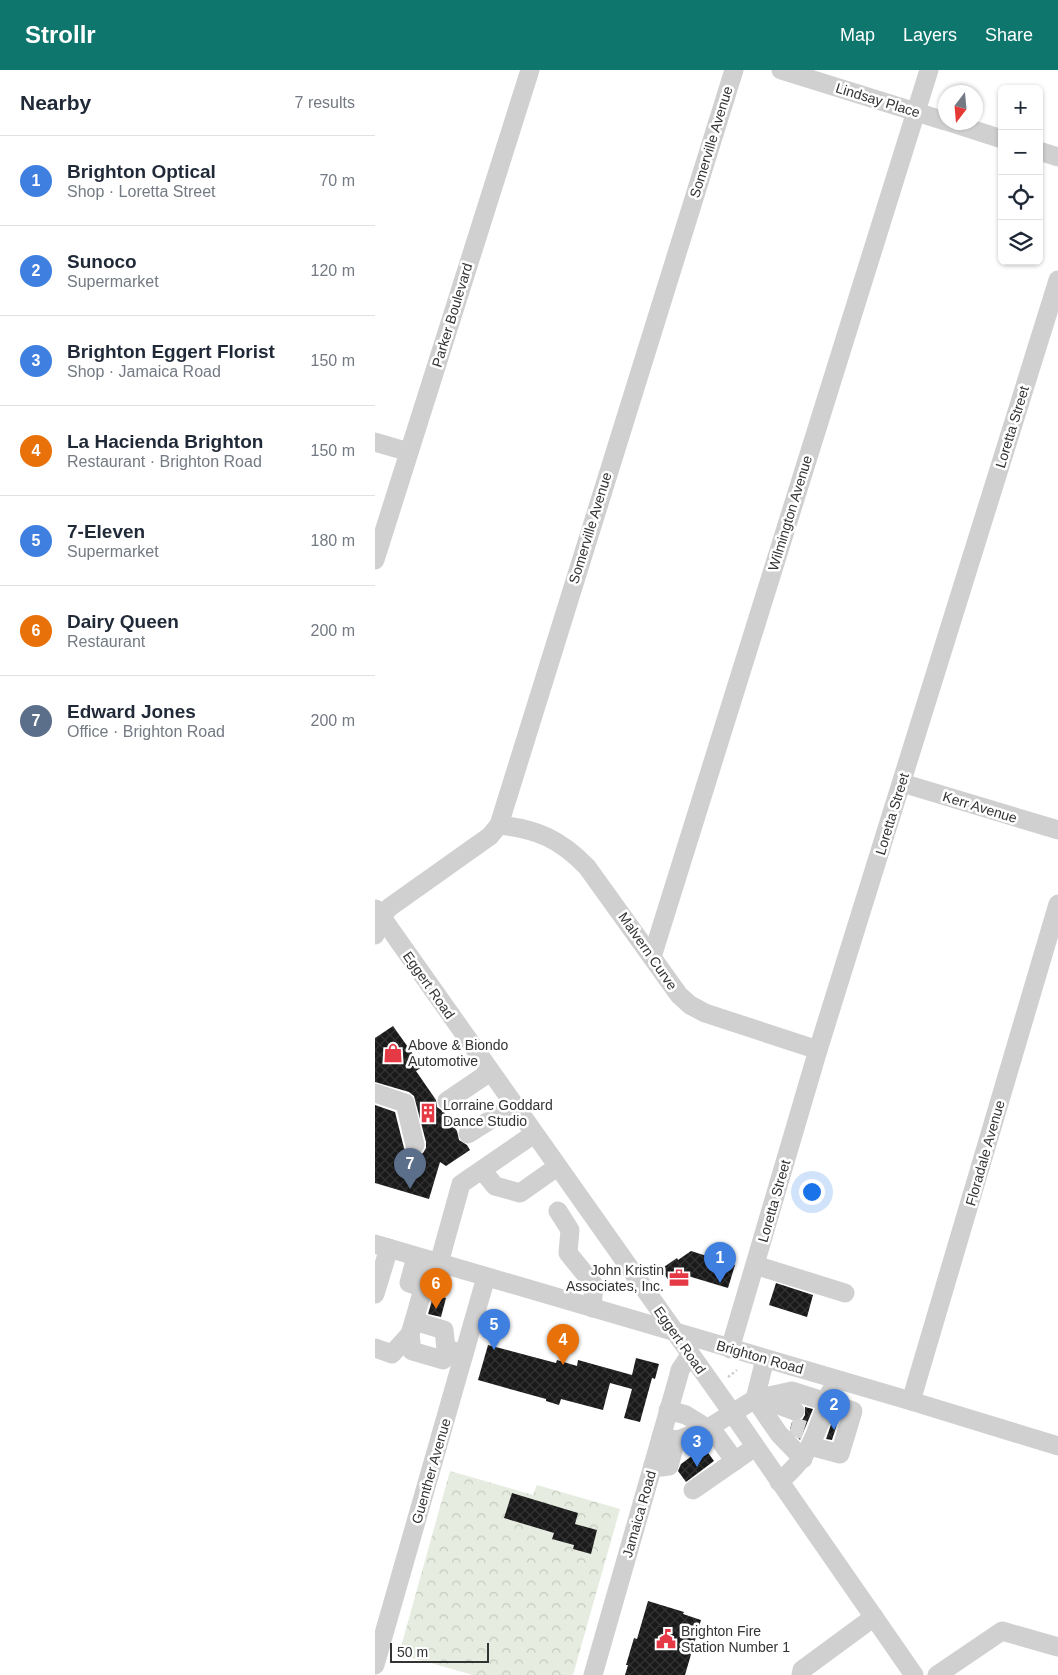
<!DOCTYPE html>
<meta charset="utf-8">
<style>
:root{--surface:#fff;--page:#f6f6f7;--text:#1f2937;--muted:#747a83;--line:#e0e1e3;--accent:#0f766e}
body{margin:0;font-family:Helvetica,sans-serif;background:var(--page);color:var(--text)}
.controls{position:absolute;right:15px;top:15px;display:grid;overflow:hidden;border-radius:8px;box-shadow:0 1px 4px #0004}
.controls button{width:45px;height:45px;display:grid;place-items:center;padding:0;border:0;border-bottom:1px solid var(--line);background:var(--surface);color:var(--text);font:25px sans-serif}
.compass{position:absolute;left:563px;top:15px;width:45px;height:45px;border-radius:50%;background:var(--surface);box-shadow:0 1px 4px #0004;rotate:196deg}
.scale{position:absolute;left:15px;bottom:12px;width:99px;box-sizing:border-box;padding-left:5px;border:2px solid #333;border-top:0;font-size:14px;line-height:18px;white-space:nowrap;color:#333;-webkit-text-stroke:4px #fff;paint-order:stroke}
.you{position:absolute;left:436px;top:1121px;width:18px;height:18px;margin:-12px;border:4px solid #fff;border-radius:50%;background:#1a73e8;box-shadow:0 0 0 8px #1a73e833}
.badge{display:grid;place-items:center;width:32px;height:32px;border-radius:50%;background:var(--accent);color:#fff;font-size:16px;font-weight:700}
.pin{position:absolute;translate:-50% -41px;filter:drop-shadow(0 1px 2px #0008)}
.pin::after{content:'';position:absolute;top:26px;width:18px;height:15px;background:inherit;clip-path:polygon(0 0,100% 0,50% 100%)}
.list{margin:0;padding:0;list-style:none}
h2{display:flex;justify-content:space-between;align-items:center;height:65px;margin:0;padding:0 20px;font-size:21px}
h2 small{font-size:16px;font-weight:400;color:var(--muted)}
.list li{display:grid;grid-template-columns:32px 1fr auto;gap:15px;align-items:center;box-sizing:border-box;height:90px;padding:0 20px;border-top:1px solid var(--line)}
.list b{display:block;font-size:19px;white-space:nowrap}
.list p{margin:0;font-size:16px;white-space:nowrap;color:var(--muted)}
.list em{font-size:16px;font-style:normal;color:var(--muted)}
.icon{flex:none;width:28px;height:28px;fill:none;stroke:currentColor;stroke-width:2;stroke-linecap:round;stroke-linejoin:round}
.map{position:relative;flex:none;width:683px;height:1605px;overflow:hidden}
header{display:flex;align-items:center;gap:30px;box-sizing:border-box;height:70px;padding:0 25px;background:var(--accent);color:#fff}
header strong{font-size:24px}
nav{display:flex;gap:28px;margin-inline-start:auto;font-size:18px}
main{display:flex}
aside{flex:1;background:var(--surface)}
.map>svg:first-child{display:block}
</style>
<header>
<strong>Strollr</strong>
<nav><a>Map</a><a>Layers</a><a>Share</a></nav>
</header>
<main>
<aside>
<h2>Nearby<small>7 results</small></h2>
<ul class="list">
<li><span class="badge" style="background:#3f7fe0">1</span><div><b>Brighton Optical</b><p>Shop · Loretta Street</p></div><em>70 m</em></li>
<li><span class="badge" style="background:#3f7fe0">2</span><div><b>Sunoco</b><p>Supermarket</p></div><em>120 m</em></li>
<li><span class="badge" style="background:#3f7fe0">3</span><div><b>Brighton Eggert Florist</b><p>Shop · Jamaica Road</p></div><em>150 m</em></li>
<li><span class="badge" style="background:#e8710a">4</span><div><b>La Hacienda Brighton</b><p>Restaurant · Brighton Road</p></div><em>150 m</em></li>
<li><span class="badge" style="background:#3f7fe0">5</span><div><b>7-Eleven</b><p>Supermarket</p></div><em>180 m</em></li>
<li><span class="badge" style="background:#e8710a">6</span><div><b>Dairy Queen</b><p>Restaurant</p></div><em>200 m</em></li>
<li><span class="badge" style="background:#5c6f8a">7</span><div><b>Edward Jones</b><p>Office · Brighton Road</p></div><em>200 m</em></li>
</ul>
</aside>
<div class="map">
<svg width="683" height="1605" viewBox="0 0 683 1605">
<defs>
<pattern id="park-crowns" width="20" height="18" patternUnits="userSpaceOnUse" patternTransform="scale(1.25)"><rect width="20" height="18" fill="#e6ecdf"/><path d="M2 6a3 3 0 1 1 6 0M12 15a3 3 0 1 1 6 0" fill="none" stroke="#c6cbc0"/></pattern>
<pattern id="building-cross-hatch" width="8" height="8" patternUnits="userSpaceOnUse" patternTransform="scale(1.25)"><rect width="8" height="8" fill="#1a1a1a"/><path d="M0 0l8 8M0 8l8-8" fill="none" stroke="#333"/></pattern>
</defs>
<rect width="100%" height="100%" fill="#fff"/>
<path fill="url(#park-crowns)" d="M75 1401 158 1425 162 1415 245 1439 198 1605H98L24 1584Z"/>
<g fill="url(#building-cross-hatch)">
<path d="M18 956 47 997 41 1001 61 1030 62 1037 69 1042 82 1061 84 1070 92 1075 95 1080 71 1096 65 1092 54 1129 0 1113V1035L20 1042 29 1078 32 1083 37 1086H43L48 1083 51 1078V1072L39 1026 34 1022 0 1012V968Z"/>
<path d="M316 1181 360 1195 353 1218 313 1206 298 1217 286 1199 302 1188 303 1190Z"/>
<path d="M401 1213 438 1225 432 1247 394 1235Z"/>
<path d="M59 1224 71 1228 66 1247 53 1244Z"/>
<path d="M113 1275 181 1293 182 1290 202 1296 203 1290 257 1305 261 1288 284 1294 280 1309 277 1308 265 1352 249 1348 257 1319 235 1313 228 1340 186 1329 184 1335 171 1331V1329L103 1310Z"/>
<path d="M430 1337 438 1339 425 1370 415 1359 417 1352 427 1350 430 1345Z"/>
<path d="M459 1346 464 1348 457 1370 451 1369Z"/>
<path d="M329 1377 339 1391 311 1412 303 1401 306 1394Z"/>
<path d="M137 1423 203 1443 200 1454 222 1460 216 1484 198 1479 199 1475 177 1469 179 1463 129 1448Z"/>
<path d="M273 1531 309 1542 308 1544 326 1550 310 1605H250L253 1595H251L259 1568 262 1569Z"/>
</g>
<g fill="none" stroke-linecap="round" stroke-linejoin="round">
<path stroke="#d6d6d6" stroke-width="19" stroke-dasharray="19 9" stroke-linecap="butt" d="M416 1356 429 1360"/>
<path stroke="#cdcdcd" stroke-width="2.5" stroke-dasharray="2.5 2.5" stroke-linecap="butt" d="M353 1307 362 1300"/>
<g stroke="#d0d0d0" stroke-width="19">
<path d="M406 0 570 51"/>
<path d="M574 52 627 69"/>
<path d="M664 81 683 87"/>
<path d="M0 372 34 382"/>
<path d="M0 490 155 0"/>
<path d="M527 713 683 760"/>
<path d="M124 755C162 759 185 769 212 797L304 925 315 935 330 943 443 980"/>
<path d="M1 839 358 1344 539 1605"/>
<path d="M0 865 6 846 15 837 115 766 124 755 359 0"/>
<path d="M277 887 554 0"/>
<path d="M0 1023 30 1033 40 1075"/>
<path d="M72 1031 115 1002"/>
<path d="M93 1064 139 1035"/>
<path d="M107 1100 120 1116 145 1123 182 1097"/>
<path d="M183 1141 195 1160 193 1183 219 1215 217 1238"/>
<path d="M0 1174 536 1331 683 1376"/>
<path d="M41 1187 34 1213 49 1218"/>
<path d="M64 1193 86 1114 159 1064"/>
<path d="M380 1195 470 1223"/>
<path d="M0 1224 14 1178"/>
<path d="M39 1251 56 1191"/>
<path d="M35 1264 39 1251 69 1260 71 1279"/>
<path d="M0 1278 17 1284 35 1264 37 1281 68 1290 71 1279 89 1284"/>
<path d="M355 1279 443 980 683 210"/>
<path d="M390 1289 380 1329 404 1364 428 1389"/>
<path d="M387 1329 420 1341"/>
<path d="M536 1331 683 834"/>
<path d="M293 1340 311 1345 332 1358"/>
<path d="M335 1357 360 1391"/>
<path d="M286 1367 303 1370 335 1357 380 1329 417 1321 452 1332C440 1368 434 1387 404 1412"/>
<path d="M435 1376 465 1384 478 1341 452 1332 455 1322"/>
<path d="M278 1395 286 1397 294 1396 301 1370"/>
<path d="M318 1420 380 1377"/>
<path d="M0 1595 111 1207"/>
<path d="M218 1605 303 1308 305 1300 315 1285"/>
<path d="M426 1605 427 1600 499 1547"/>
<path d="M562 1605 627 1561 683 1577"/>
</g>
</g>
<defs>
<symbol id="shop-bare" viewBox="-9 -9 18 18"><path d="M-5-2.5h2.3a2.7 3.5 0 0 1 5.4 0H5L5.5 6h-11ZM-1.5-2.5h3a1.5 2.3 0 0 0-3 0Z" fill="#e63946" stroke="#fff" stroke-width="2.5" paint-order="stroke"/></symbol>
<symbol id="building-bare" viewBox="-9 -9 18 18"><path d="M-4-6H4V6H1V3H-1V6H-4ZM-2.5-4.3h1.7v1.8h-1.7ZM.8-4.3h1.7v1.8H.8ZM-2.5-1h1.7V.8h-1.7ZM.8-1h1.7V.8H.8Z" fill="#e63946" stroke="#fff" stroke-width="2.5" paint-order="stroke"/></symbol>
<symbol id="office-bare" viewBox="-9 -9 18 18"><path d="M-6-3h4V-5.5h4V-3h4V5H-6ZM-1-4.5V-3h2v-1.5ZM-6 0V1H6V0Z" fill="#e63946" stroke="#fff" stroke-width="2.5" paint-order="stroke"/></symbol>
<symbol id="civic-bare" viewBox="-9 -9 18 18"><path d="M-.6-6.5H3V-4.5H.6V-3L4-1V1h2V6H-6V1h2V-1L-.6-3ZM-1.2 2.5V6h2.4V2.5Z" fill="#e63946" stroke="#fff" stroke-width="2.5" paint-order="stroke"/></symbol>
</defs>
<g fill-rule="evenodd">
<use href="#shop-bare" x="4" y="969" width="28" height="28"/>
<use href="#building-bare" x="39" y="1029" width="28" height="28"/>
<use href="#office-bare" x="290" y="1194" width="28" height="28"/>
<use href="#civic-bare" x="277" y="1555" width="28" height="28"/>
</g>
<g text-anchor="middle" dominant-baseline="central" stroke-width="5" stroke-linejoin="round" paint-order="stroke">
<g font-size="14" fill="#333" stroke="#fff">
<text transform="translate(503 30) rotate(17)">Lindsay Place</text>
<text transform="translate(336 72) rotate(-73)">Somerville Avenue</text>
<text transform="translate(77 245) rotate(-73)">Parker Boulevard</text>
<text transform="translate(637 357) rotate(-73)">Loretta Street</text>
<text transform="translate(415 443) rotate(-73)">Wilmington Avenue</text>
<text transform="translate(215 458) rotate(-73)">Somerville Avenue</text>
<text transform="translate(605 737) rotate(17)">Kerr Avenue</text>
<text transform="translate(517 744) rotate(-73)">Loretta Street</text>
<text transform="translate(273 881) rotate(55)">Malvern Curve</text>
<text transform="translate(54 915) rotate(55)">Eggert Road</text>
<text transform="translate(610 1083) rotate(-74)">Floradale Avenue</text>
<text transform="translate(399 1131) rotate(-74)">Loretta Street</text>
<text transform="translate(305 1270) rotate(55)">Eggert Road</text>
<text transform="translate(385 1287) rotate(16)">Brighton Road</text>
<text transform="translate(56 1401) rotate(-74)">Guenther Avenue</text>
<text transform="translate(264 1444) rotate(-74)">Jamaica Road</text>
</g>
<g font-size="14" fill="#333" stroke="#fff" text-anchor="start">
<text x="33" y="975">Above &amp; Biondo<tspan x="33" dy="16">Automotive</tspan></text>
<text x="68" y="1035">Lorraine Goddard<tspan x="68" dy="16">Dance Studio</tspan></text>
<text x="289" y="1200" text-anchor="end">John Kristin<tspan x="289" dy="16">Associates, Inc.</tspan></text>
<text x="306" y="1561">Brighton Fire<tspan x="306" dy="16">Station Number 1</tspan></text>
</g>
</g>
</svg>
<div class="controls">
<button>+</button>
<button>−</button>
<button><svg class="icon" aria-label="locate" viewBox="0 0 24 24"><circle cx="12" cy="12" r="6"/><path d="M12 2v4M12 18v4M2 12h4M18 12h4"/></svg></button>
<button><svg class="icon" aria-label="layers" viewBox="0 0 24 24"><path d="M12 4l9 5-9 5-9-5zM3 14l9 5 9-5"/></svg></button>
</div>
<svg class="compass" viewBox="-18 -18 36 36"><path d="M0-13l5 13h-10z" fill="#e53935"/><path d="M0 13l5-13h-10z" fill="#747a83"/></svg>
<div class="scale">50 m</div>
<div class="you"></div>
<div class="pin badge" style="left:345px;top:1213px;background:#3f7fe0">1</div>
<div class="pin badge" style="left:459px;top:1360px;background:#3f7fe0">2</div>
<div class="pin badge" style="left:322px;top:1397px;background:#3f7fe0">3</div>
<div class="pin badge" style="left:188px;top:1295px;background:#e8710a">4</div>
<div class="pin badge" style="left:119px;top:1280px;background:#3f7fe0">5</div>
<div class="pin badge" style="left:61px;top:1239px;background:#e8710a">6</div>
<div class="pin badge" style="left:35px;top:1119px;background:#5c6f8a">7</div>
</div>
</main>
